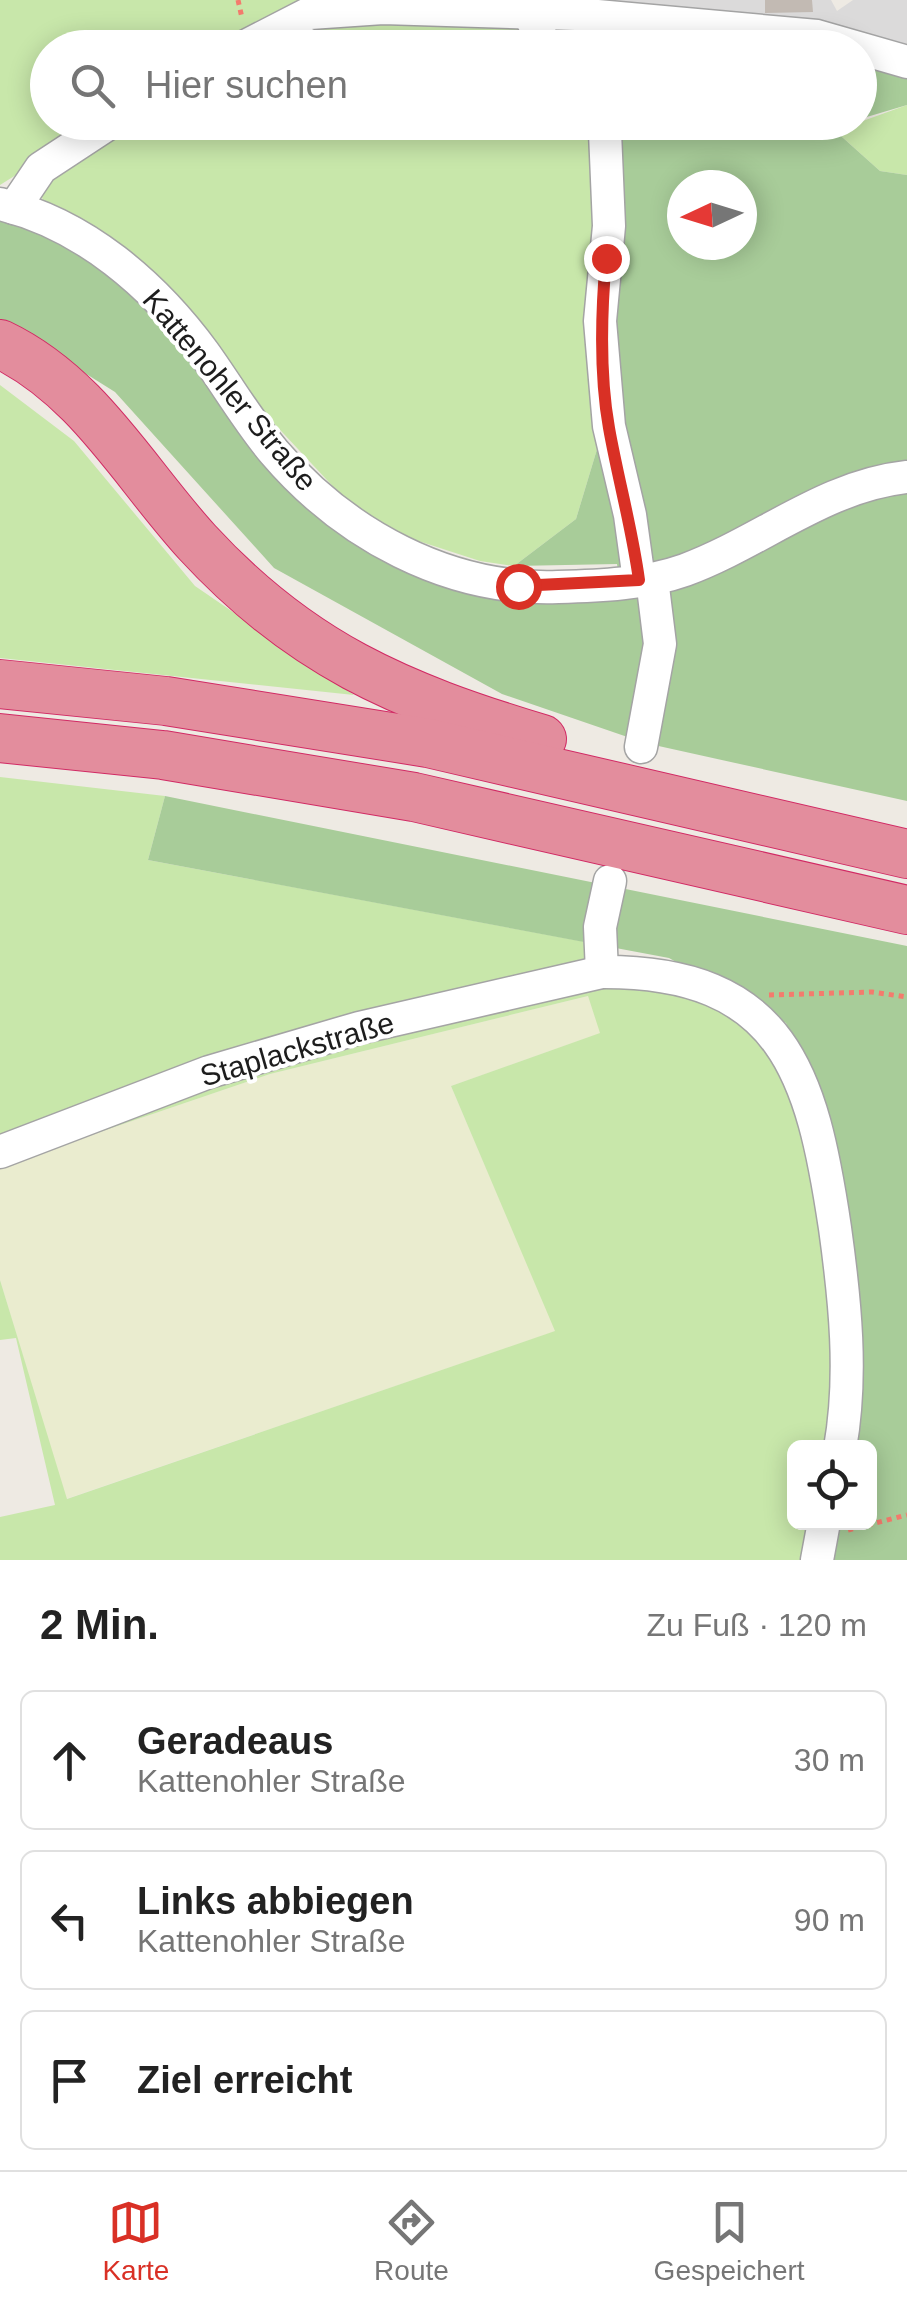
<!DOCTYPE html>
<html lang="de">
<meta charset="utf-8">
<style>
:root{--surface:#fff;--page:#f2f2f2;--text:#222;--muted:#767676;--line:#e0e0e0;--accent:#d93025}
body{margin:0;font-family:Arial,sans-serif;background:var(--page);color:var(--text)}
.controls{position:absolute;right:30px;bottom:30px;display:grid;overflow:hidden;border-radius:15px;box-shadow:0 5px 25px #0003}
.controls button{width:90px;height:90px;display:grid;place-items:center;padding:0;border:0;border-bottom:2px solid var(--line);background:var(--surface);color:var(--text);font:50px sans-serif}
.compass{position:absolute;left:667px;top:170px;width:90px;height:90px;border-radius:50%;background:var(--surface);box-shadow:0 5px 25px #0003;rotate:266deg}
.stop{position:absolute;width:30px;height:30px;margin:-22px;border:8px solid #d93025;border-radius:50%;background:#fff}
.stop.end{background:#d93025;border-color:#fff;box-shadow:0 2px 10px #0008}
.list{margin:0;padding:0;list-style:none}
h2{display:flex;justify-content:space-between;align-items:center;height:130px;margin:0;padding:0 40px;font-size:42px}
h2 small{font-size:32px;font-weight:400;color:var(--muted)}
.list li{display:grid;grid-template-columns:65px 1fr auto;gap:30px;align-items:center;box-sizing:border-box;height:140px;margin:0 20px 20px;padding:0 20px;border:2px solid var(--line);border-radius:15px}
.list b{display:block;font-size:38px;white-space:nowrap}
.list p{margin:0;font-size:32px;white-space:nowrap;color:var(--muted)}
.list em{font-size:32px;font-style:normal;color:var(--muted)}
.icon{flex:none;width:55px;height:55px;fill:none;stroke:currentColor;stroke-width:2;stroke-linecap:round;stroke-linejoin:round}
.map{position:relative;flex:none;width:907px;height:1560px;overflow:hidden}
.search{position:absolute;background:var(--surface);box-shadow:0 5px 25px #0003;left:30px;right:30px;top:30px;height:110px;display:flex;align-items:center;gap:25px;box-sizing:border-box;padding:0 35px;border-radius:55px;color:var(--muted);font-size:38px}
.sheet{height:610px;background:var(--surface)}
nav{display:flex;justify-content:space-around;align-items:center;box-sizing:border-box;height:140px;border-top:2px solid var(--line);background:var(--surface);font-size:28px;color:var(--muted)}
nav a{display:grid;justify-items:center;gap:5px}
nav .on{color:var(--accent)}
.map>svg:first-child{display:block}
</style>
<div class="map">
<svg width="907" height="1560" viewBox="0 0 907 1560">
<rect width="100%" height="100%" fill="#eeeae3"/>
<path fill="#dbdada" d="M510 0H831L837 11 853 0H907V79L860 61V48Z"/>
<path fill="#eaeccf" d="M588 996 601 1033 451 1086 556 1331 66 1499 0 1280V1166L270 1074Z"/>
<g fill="#c8e7aa">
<path d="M0 0H470L338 2 231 47 48 48V122L99 123 0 185Z"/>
<path d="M525 11 540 48H253L286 30Z"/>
<path d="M907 105V175L880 171 831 127 860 122Z"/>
<path d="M123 123H590L601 436 576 519 514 566 480 561 369 525 212 357 44 206 39 183Z"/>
<path d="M0 385 74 441 195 586 354 695 0 658Z"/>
<path d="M0 777 165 796 148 860 591 943 587 963 0 1140Z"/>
<path d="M602 972 718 992 813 1111 840 1447 794 1448V1522L824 1523 817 1560H0V1517L55 1505 16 1338 0 1340V1280L67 1499 555 1331 451 1086 600 1033 588 996 270 1074 0 1166 112 1107Z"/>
</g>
<g fill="#a8cc99" fill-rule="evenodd">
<path d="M570 17 823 47H553L551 30Z"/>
<path d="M860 61 907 79V105L860 119Z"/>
<path d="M603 123H847L832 128 880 171 907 175V801L645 743 502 694 274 568 115 392 0 320V204L97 249 271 448 431 565 620 582 617 564 514 566 576 519 601 436ZM682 185H742V245H682Z"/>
<path d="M165 796 907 946V1560H831L837 1523 870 1522V1448L848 1447 834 1156 786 1023 669 958 148 860Z"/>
</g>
<path fill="#c2bab3" d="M765 0H812L813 12 765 13Z"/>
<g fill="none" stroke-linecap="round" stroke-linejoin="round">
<defs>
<g id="minor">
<path d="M528 12 547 48"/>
<path d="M242 48 310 13 383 8 576 14 817 36 907 62"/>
<path d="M598 122 605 132 609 226 600 321 609 426 630 515 639 580"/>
<path d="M0 204C84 224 154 285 204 353 227 385 248 421 274 452 344 534 448 591 558 587 599 586 646 584 685 570 761 542 824 486 907 477"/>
<path d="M14 208 41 168 111 122"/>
<path d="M641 747 660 644 652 579"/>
<path d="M602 972 600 927 610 881"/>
<path d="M0 1152 209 1072 359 1028 602 972C784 971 812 1074 835 1228 845 1300 853 1376 840 1448"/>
<path d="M817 1560 824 1522"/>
</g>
<g id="highway">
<path d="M0 344C88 386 134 473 197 542 300 654 399 696 542 739"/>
<path d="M0 684 166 701 428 743 907 854"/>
<path d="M0 738 163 755 414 797 907 910"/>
</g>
</defs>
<use href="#minor" stroke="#a4a4a4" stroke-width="35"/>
<use href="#highway" stroke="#d12a64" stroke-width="50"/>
<g stroke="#f47b6d" stroke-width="5" stroke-dasharray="5 5" stroke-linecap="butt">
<path d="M238 0 242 18"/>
<path d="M769 995 872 992 907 997"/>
<path d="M848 1530 907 1515"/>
</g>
<use href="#minor" stroke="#fff" stroke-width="32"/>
<use href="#highway" stroke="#e38d9d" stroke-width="48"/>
</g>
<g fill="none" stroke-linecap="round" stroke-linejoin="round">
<path stroke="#d93025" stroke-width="12" d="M518 586 639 580C632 528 618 479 609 428 599 372 601 314 606 258"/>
</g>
<g text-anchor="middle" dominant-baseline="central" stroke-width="8" stroke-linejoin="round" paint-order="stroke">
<g font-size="30" fill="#1d1d1d" stroke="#fff">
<text transform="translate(230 390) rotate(50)">Kattenohler Straße</text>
<text transform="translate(297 1049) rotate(-16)">Staplackstraße</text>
</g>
</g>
</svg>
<div class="controls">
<button><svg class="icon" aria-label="locate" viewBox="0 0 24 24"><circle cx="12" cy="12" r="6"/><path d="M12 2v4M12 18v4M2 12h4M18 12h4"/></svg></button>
</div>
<svg class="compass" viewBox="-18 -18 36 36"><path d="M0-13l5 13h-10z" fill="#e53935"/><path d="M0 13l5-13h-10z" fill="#767676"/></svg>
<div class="stop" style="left:518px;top:586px"></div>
<div class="stop end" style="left:606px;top:258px"></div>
<div class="search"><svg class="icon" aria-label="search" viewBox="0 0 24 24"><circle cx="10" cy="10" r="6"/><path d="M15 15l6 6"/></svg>Hier suchen</div>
</div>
<section class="sheet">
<h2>2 Min.<small>Zu Fuß · 120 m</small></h2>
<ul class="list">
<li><svg class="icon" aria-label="ahead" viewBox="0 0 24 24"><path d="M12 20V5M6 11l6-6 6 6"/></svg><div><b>Geradeaus</b><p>Kattenohler Straße</p></div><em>30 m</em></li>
<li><svg class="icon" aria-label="left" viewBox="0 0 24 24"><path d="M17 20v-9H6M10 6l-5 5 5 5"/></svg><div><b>Links abbiegen</b><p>Kattenohler Straße</p></div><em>90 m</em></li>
<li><svg class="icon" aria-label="arrive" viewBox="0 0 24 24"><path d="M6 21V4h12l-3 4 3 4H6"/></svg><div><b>Ziel erreicht</b></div></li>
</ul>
</section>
<nav>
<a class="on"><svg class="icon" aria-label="map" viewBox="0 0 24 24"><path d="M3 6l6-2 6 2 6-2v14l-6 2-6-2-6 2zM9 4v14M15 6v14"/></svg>Karte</a>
<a><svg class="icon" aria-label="directions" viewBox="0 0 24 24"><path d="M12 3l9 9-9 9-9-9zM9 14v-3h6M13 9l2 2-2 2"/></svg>Route</a>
<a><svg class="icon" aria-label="saved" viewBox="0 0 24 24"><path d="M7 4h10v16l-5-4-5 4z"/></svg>Gespeichert</a>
</nav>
